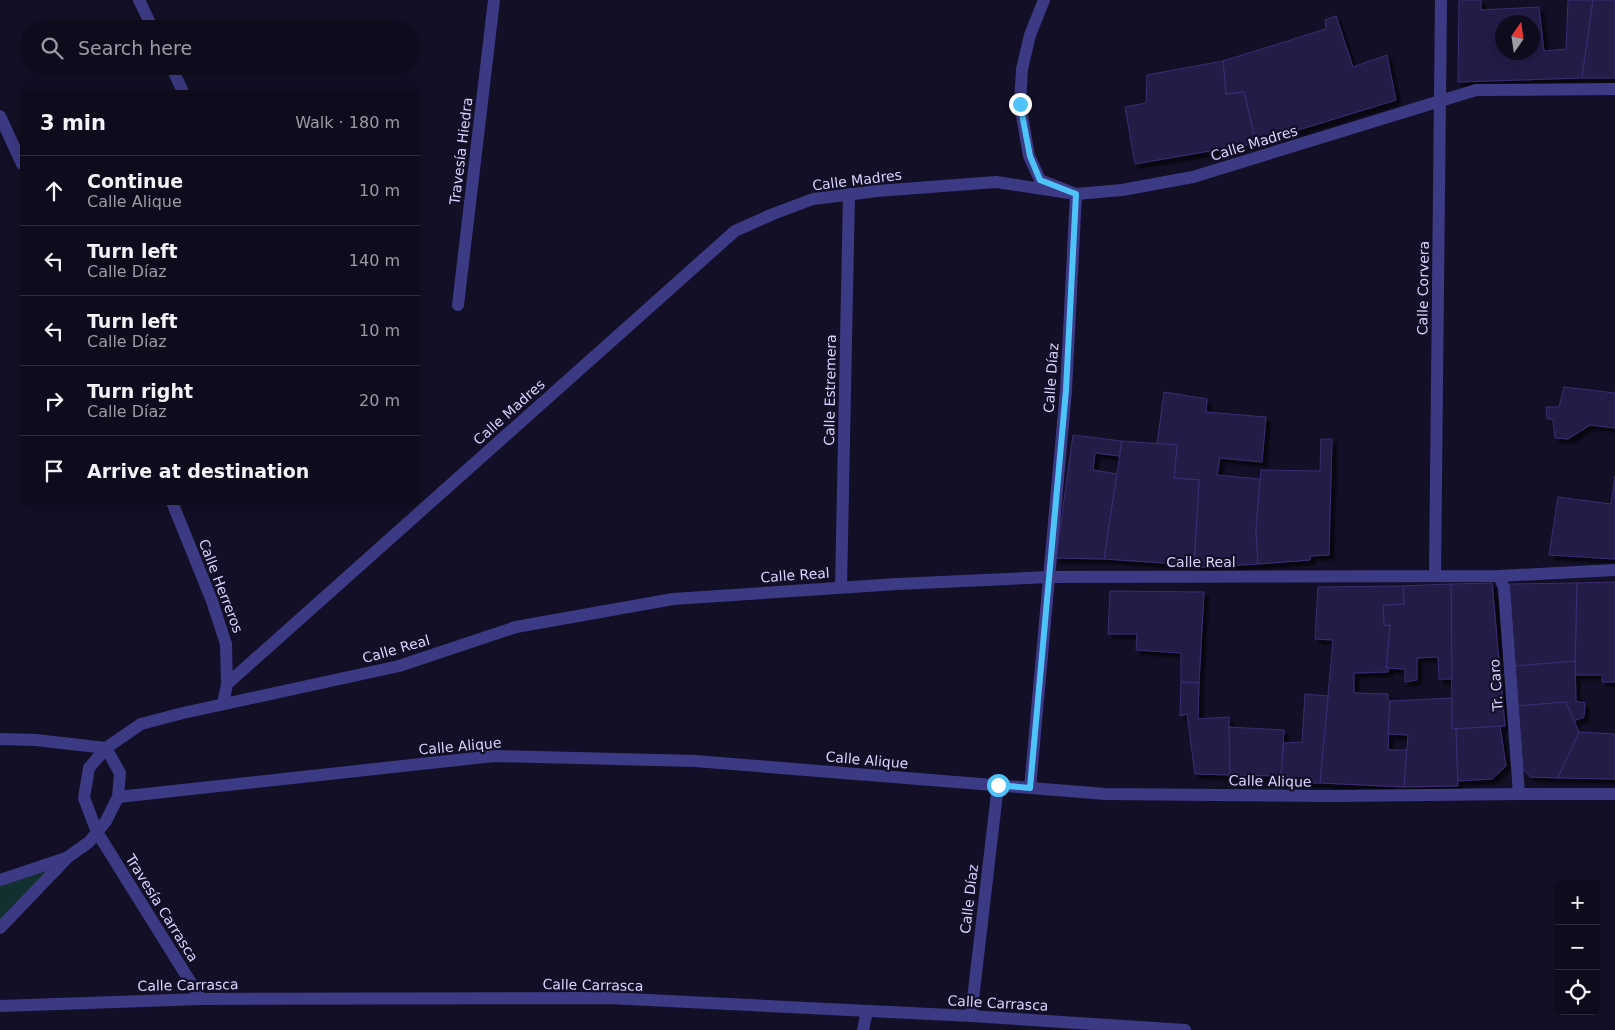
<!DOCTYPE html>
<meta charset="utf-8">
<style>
:root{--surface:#0e0b1c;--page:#171425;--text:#f1f3f6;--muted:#9b9ba3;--line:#2e2b3b}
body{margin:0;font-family:"DejaVu Sans",sans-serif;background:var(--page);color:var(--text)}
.controls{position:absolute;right:15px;bottom:15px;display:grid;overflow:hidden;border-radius:8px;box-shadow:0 5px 20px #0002}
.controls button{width:45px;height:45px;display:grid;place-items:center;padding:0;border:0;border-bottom:1px solid var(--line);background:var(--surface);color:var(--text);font:25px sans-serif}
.compass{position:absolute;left:1495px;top:15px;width:45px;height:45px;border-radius:50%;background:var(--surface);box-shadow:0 5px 20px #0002;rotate:13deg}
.stop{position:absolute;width:15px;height:15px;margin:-11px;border:4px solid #4fc3f7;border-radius:50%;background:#fff}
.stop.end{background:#4fc3f7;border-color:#fff;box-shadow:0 1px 5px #0008}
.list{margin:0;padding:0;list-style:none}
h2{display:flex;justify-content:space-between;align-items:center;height:65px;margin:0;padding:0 20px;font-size:21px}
h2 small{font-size:16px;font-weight:400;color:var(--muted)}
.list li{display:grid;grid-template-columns:32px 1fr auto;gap:15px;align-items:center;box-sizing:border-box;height:70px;padding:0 20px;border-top:1px solid var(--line)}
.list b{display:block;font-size:19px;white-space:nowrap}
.list p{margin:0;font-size:16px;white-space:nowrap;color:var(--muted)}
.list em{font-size:16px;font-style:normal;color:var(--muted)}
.icon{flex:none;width:28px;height:28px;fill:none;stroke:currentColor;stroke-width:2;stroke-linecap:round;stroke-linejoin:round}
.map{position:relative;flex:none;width:1615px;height:1030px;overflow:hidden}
.search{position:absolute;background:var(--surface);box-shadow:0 5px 20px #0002;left:20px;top:20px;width:400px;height:55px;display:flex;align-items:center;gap:12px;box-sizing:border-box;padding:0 18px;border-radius:28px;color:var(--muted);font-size:19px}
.panel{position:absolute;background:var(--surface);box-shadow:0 5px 20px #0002;left:20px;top:90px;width:400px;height:415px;border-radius:8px}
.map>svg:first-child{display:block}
</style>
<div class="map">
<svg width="1615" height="1030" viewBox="0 0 1615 1030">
<defs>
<filter id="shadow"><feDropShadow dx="4.5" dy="4.5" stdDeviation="1" flood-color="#0009"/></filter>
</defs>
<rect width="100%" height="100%" fill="#130f26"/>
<path fill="#12302f" d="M68 857 0 928V880Z"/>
<g fill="#241b47" stroke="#3b2d73" fill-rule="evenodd" filter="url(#shadow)">
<path d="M1459 0H1481V10L1539 7 1544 51 1566 49 1568 0H1593L1582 78 1458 82ZM1502 22H1532V52H1502Z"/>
<path d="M1593 0H1615V78H1582Z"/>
<path d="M1336 16 1353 67 1387 55 1396 100 1256 143 1244 92 1226 94 1223 61 1326 29 1325 20Z"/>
<path d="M1223 61 1226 94 1244 92 1256 143 1135 164 1125 107 1146 103 1147 75Z"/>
<path d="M1564 387 1615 393V428L1590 425 1568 439 1555 438 1553 420 1547 418 1546 407H1559Z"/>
<path d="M1164 392 1207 399 1206 412 1266 417 1262 462 1220 458 1217 475 1260 479 1256 530 1258 564 1194 568 1199 480 1174 478 1177 445 1157 444Z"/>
<path d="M1073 435 1122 441 1119 456 1095 453 1093 470 1117 474 1104 559 1056 558Z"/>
<path d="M1321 439H1332L1329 555 1310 556V560L1258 564 1256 530 1261 470 1320 471Z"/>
<path d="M1122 441 1177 445 1174 478 1199 480 1194 565 1104 559Z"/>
<path d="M1615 476V559L1549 555 1558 497 1611 504Z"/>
<path d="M1615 582V682H1602V675H1575L1577 583Z"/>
<path d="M1492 583 1505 726 1452 729 1451 584Z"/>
<path d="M1577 583 1575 661 1515 666 1509 584Z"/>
<path d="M1451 584 1452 679H1439L1438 657 1417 658V680L1405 682V669L1386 668 1390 625 1384 626 1383 605 1404 604 1403 586Z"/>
<path d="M1403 586 1404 604 1383 605 1384 626 1390 625 1386 668H1389L1388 672 1354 673V693L1388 694V699L1390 701 1388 750H1407L1404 787 1320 783 1333 640 1315 639 1318 587Z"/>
<path d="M1110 591 1204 592 1199 683 1181 682V653L1136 650 1137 634H1108Z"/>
<path d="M1575 661 1576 701 1585 703 1584 717 1573 721 1566 702 1518 706 1515 666Z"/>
<path d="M1181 682 1199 683 1198 719 1229 717 1230 775 1195 774 1187 714 1180 716Z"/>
<path d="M1305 694 1328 696 1320 783H1280L1284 743 1302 742Z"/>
<path d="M1452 698V729H1456L1458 786 1404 787 1408 735 1388 734 1390 701Z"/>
<path d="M1566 702 1579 732 1558 778 1530 777 1523 769 1518 706Z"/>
<path d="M1500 726 1506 766 1492 779 1458 781 1456 729Z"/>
<path d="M1229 727 1284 730 1281 776 1230 775Z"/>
<path d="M1579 732 1615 734V779L1558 778Z"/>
</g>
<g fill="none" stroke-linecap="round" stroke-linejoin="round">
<g stroke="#3d3a85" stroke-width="12">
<path d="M139 0 153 29"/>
<path d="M171 66 183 92"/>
<path d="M0 116 22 164"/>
<path d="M458 305 494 0"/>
<path d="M172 502 212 601 226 644 227 684"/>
<path d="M1435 576 1441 0"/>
<path d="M1499 576 1504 588 1519 794"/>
<path d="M841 587 849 194"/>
<path d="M223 704 227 684 735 231 773 214 813 199 877 191 996 182 1076 194 1122 190 1193 177 1476 90 1615 89"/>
<path d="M0 739 36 740 106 748 141 724 183 713 399 666 516 627 673 599 897 584 1049 577 1499 576 1615 570"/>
<path d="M1030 788 1066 390 1076 194 1040 180 1029 156 1020 104 1022 69 1030 35 1044 0"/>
<path d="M118 797 494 756 695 761 1105 794 1332 796 1519 794H1615"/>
<path d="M0 880 66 858"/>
<path d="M0 928 68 857 89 842 106 821 118 797 120 773 106 748 89 768 84 798 97 832 201 999"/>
<path d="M0 1006 201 999 608 998 971 1016 1185 1030"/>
<path d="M971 1016 998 785"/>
<path d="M863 1030 867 1011"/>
</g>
</g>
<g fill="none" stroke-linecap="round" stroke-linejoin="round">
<path stroke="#4fc3f7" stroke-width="6" d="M998 785 1030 788 1066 390 1076 194 1040 180 1030 156 1020 104"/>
</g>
<g text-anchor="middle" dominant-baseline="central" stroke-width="4.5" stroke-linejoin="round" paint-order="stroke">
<g font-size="14" fill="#d9d4ff" stroke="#130f26">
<text transform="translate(1254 143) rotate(-17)">Calle Madres</text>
<text transform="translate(461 151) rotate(-83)">Travesía Hiedra</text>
<text transform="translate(857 180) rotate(-7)">Calle Madres</text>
<text transform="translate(1423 288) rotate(-89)">Calle Corvera</text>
<text transform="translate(1051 378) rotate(-86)">Calle Díaz</text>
<text transform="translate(830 390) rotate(-89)">Calle Estremera</text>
<text transform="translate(509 412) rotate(-42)">Calle Madres</text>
<text x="1201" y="562">Calle Real</text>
<text transform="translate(795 575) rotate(-4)">Calle Real</text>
<text transform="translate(221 586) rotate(69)">Calle Herreros</text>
<text transform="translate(396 649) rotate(-16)">Calle Real</text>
<text transform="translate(1496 685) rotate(-94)">Tr. Caro</text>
<text transform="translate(460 746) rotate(-5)">Calle Alique</text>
<text transform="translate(867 760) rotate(5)">Calle Alique</text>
<text transform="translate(1270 781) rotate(1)">Calle Alique</text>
<text transform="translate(969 899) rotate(-83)">Calle Díaz</text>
<text transform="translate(162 908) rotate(58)">Travesía Carrasca</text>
<text transform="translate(188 985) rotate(-1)">Calle Carrasca</text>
<text transform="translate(593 985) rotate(1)">Calle Carrasca</text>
<text transform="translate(998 1003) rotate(3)">Calle Carrasca</text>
</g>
</g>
</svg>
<div class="controls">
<button>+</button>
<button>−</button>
<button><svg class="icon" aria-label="locate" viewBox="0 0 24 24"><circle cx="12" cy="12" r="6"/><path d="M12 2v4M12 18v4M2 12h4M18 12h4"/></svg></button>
</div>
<svg class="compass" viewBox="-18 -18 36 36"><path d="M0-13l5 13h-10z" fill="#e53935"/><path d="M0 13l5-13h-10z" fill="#9b9ba3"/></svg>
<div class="stop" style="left:998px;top:785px"></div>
<div class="stop end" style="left:1020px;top:104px"></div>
<div class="search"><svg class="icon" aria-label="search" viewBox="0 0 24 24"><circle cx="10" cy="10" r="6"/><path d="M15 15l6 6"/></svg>Search here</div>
<section class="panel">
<h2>3 min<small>Walk · 180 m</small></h2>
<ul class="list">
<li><svg class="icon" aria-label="ahead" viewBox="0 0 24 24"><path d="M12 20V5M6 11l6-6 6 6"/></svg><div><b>Continue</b><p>Calle Alique</p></div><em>10 m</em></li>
<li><svg class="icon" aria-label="left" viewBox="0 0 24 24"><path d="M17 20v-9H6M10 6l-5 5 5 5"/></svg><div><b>Turn left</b><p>Calle Díaz</p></div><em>140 m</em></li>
<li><svg class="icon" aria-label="left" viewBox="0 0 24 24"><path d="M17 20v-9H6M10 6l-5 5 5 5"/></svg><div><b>Turn left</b><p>Calle Díaz</p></div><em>10 m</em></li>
<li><svg class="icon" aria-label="right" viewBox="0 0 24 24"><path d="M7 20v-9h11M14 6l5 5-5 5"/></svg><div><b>Turn right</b><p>Calle Díaz</p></div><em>20 m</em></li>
<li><svg class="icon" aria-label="arrive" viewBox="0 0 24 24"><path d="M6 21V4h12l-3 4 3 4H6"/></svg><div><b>Arrive at destination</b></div></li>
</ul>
</section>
</div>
